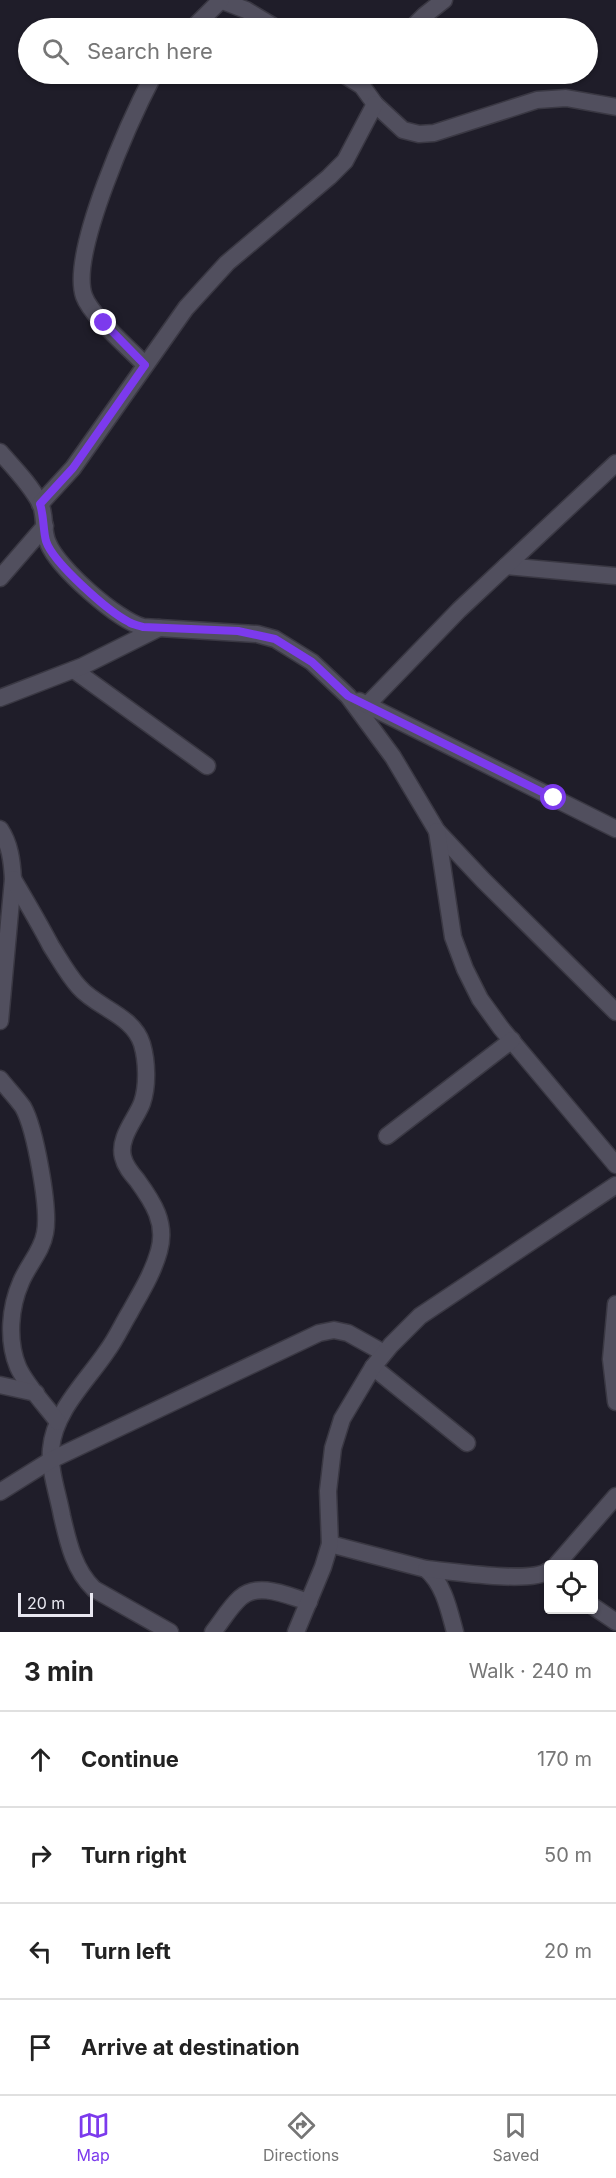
<!DOCTYPE html>
<meta charset="utf-8">
<style>
:root{--surface:#fff;--page:#f6f6f6;--text:#222;--muted:#767676;--line:#e0e0e0;--accent:#7c3aed}
body{margin:0;font-family:Inter,sans-serif;background:var(--page);color:var(--text)}
.controls{position:absolute;right:18px;bottom:18px;display:grid;overflow:hidden;border-radius:6px;box-shadow:0 2px 4px #0004}
.controls button{width:54px;height:54px;display:grid;place-items:center;padding:0;border:0;border-bottom:2px solid var(--line);background:var(--surface);color:var(--text);font:30px sans-serif}
.scale{position:absolute;left:18px;bottom:15px;width:75px;box-sizing:border-box;padding-left:6px;border:3px solid #e8e7f0;border-top:0;font-size:16px;line-height:21px;white-space:nowrap;color:#e8e7f0;-webkit-text-stroke:4px #1f1d29;paint-order:stroke}
.stop{position:absolute;width:18px;height:18px;margin:-14px;border:4px solid #7c3aed;border-radius:50%;background:#fff}
.stop.end{background:#7c3aed;border-color:#fff;box-shadow:0 2px 6px #0008}
.list{margin:0;padding:0;list-style:none}
h2{display:flex;justify-content:space-between;align-items:center;height:78px;margin:0;padding:0 24px;font-size:26px}
h2 small{font-size:20px;font-weight:400;color:var(--muted)}
.list li{display:grid;grid-template-columns:39px 1fr auto;gap:18px;align-items:center;box-sizing:border-box;height:96px;padding:0 24px;border-top:2px solid var(--line)}
.list b{display:block;font-size:22px;white-space:nowrap}
.list em{font-size:20px;font-style:normal;color:var(--muted)}
.icon{flex:none;width:33px;height:33px;fill:none;stroke:currentColor;stroke-width:2;stroke-linecap:round;stroke-linejoin:round}
.map{position:relative;flex:none;width:616px;height:1632px;overflow:hidden}
.search{position:absolute;background:var(--surface);box-shadow:0 2px 4px #0004;left:18px;right:18px;top:18px;height:66px;display:flex;align-items:center;gap:15px;box-sizing:border-box;padding:0 21px;border-radius:33px;color:var(--muted);font-size:22px}
.sheet{height:462px;background:var(--surface)}
nav{display:flex;justify-content:space-around;align-items:center;box-sizing:border-box;height:84px;border-top:2px solid var(--line);background:var(--surface);font-size:16px;color:var(--muted)}
nav a{display:grid;justify-items:center;gap:3px}
nav .on{color:var(--accent)}
.map>svg:first-child{display:block}
</style>
<div class="map">
<svg width="616" height="1632" viewBox="0 0 616 1632">
<rect width="100%" height="100%" fill="#1f1d29"/>
<g fill="none" stroke-linecap="round" stroke-linejoin="round">
<defs>
<g id="minor">
<path d="M220 0 246 10 276 28"/>
<path d="M193 28 221 0"/>
<path d="M412 28 425 15 444 0"/>
<path d="M343 74 362 86 375 104 403 130 419 134 434 133 537 100 566 98 616 107"/>
<path d="M145 365C129 348 91 316 84 296 69 253 132 116 154 74"/>
<path d="M0 452C14 468 30 484 40 503 46 515 42 531 48 543 58 568 117 620 143 627L257 634 275 639 312 662 348 696 393 757 437 831 483 880 616 1012"/>
<path d="M40 504 73 468 186 308 227 263 329 177 345 161 375 104"/>
<path d="M506 566 616 576"/>
<path d="M0 578 45 526"/>
<path d="M74 670 207 766"/>
<path d="M0 698 83 666 159 628"/>
<path d="M359 701 616 829"/>
<path d="M367 705 459 610 616 463"/>
<path d="M0 829C10 844 12 861 13 879L0 1021"/>
<path d="M437 831 453 937 465 969 480 999 501 1028 616 1165"/>
<path d="M13 879C26 901 39 923 51 946 60 960 68 975 79 987 97 1008 133 1015 142 1044 147 1061 148 1086 142 1103 136 1119 118 1138 123 1157 125 1166 131 1173 137 1180 153 1202 167 1223 159 1251 153 1273 141 1292 130 1312 122 1325 116 1339 107 1351 87 1381 54 1411 51 1449 49 1470 58 1494 62 1516 68 1542 74 1570 94 1589L170 1632"/>
<path d="M0 1079C7 1088 16 1097 23 1107 35 1128 50 1209 45 1233 42 1251 28 1265 21 1282 10 1307 7 1340 18 1367 26 1385 46 1406 58 1422"/>
<path d="M387 1136 512 1040"/>
<path d="M616 1304 611 1359 616 1402"/>
<path d="M373 1367 467 1443"/>
<path d="M0 1385 36 1393"/>
<path d="M0 1492 51 1460 319 1333 334 1330 348 1333 384 1353"/>
<path d="M330 1544 426 1569C444 1584 449 1610 455 1632"/>
<path d="M557 1564 616 1496"/>
<path d="M426 1569C451 1571 530 1584 548 1571"/>
<path d="M594 1607 616 1622"/>
<path d="M213 1632C222 1621 229 1608 240 1598 258 1581 288 1596 309 1602"/>
<path d="M296 1632 323 1567 330 1544 328 1491 333 1448 342 1419 373 1367 391 1345 420 1316 616 1185"/>
</g>
</defs>
<use href="#minor" stroke="#3a3843" stroke-width="19"/>
<use href="#minor" stroke="#514f5e" stroke-width="16"/>
</g>
<g fill="none" stroke-linecap="round" stroke-linejoin="round">
<path stroke="#7c3aed" stroke-width="8" d="M104 323 145 365 73 468 40 504C44 516 43 530 46 541 53 563 109 612 129 622 133 625 138 625 143 627L238 631 275 639 312 662 348 696 554 798"/>
</g>
</svg>
<div class="controls">
<button><svg class="icon" aria-label="locate" viewBox="0 0 24 24"><circle cx="12" cy="12" r="6"/><path d="M12 2v4M12 18v4M2 12h4M18 12h4"/></svg></button>
</div>
<div class="scale">20 m</div>
<div class="stop" style="left:554px;top:798px"></div>
<div class="stop end" style="left:104px;top:323px"></div>
<div class="search"><svg class="icon" aria-label="search" viewBox="0 0 24 24"><circle cx="10" cy="10" r="6"/><path d="M15 15l6 6"/></svg>Search here</div>
</div>
<section class="sheet">
<h2>3 min<small>Walk · 240 m</small></h2>
<ul class="list">
<li><svg class="icon" aria-label="ahead" viewBox="0 0 24 24"><path d="M12 20V5M6 11l6-6 6 6"/></svg><div><b>Continue</b></div><em>170 m</em></li>
<li><svg class="icon" aria-label="right" viewBox="0 0 24 24"><path d="M7 20v-9h11M14 6l5 5-5 5"/></svg><div><b>Turn right</b></div><em>50 m</em></li>
<li><svg class="icon" aria-label="left" viewBox="0 0 24 24"><path d="M17 20v-9H6M10 6l-5 5 5 5"/></svg><div><b>Turn left</b></div><em>20 m</em></li>
<li><svg class="icon" aria-label="arrive" viewBox="0 0 24 24"><path d="M6 21V4h12l-3 4 3 4H6"/></svg><div><b>Arrive at destination</b></div></li>
</ul>
</section>
<nav>
<a class="on"><svg class="icon" aria-label="map" viewBox="0 0 24 24"><path d="M3 6l6-2 6 2 6-2v14l-6 2-6-2-6 2zM9 4v14M15 6v14"/></svg>Map</a>
<a><svg class="icon" aria-label="directions" viewBox="0 0 24 24"><path d="M12 3l9 9-9 9-9-9zM9 14v-3h6M13 9l2 2-2 2"/></svg>Directions</a>
<a><svg class="icon" aria-label="saved" viewBox="0 0 24 24"><path d="M7 4h10v16l-5-4-5 4z"/></svg>Saved</a>
</nav>
